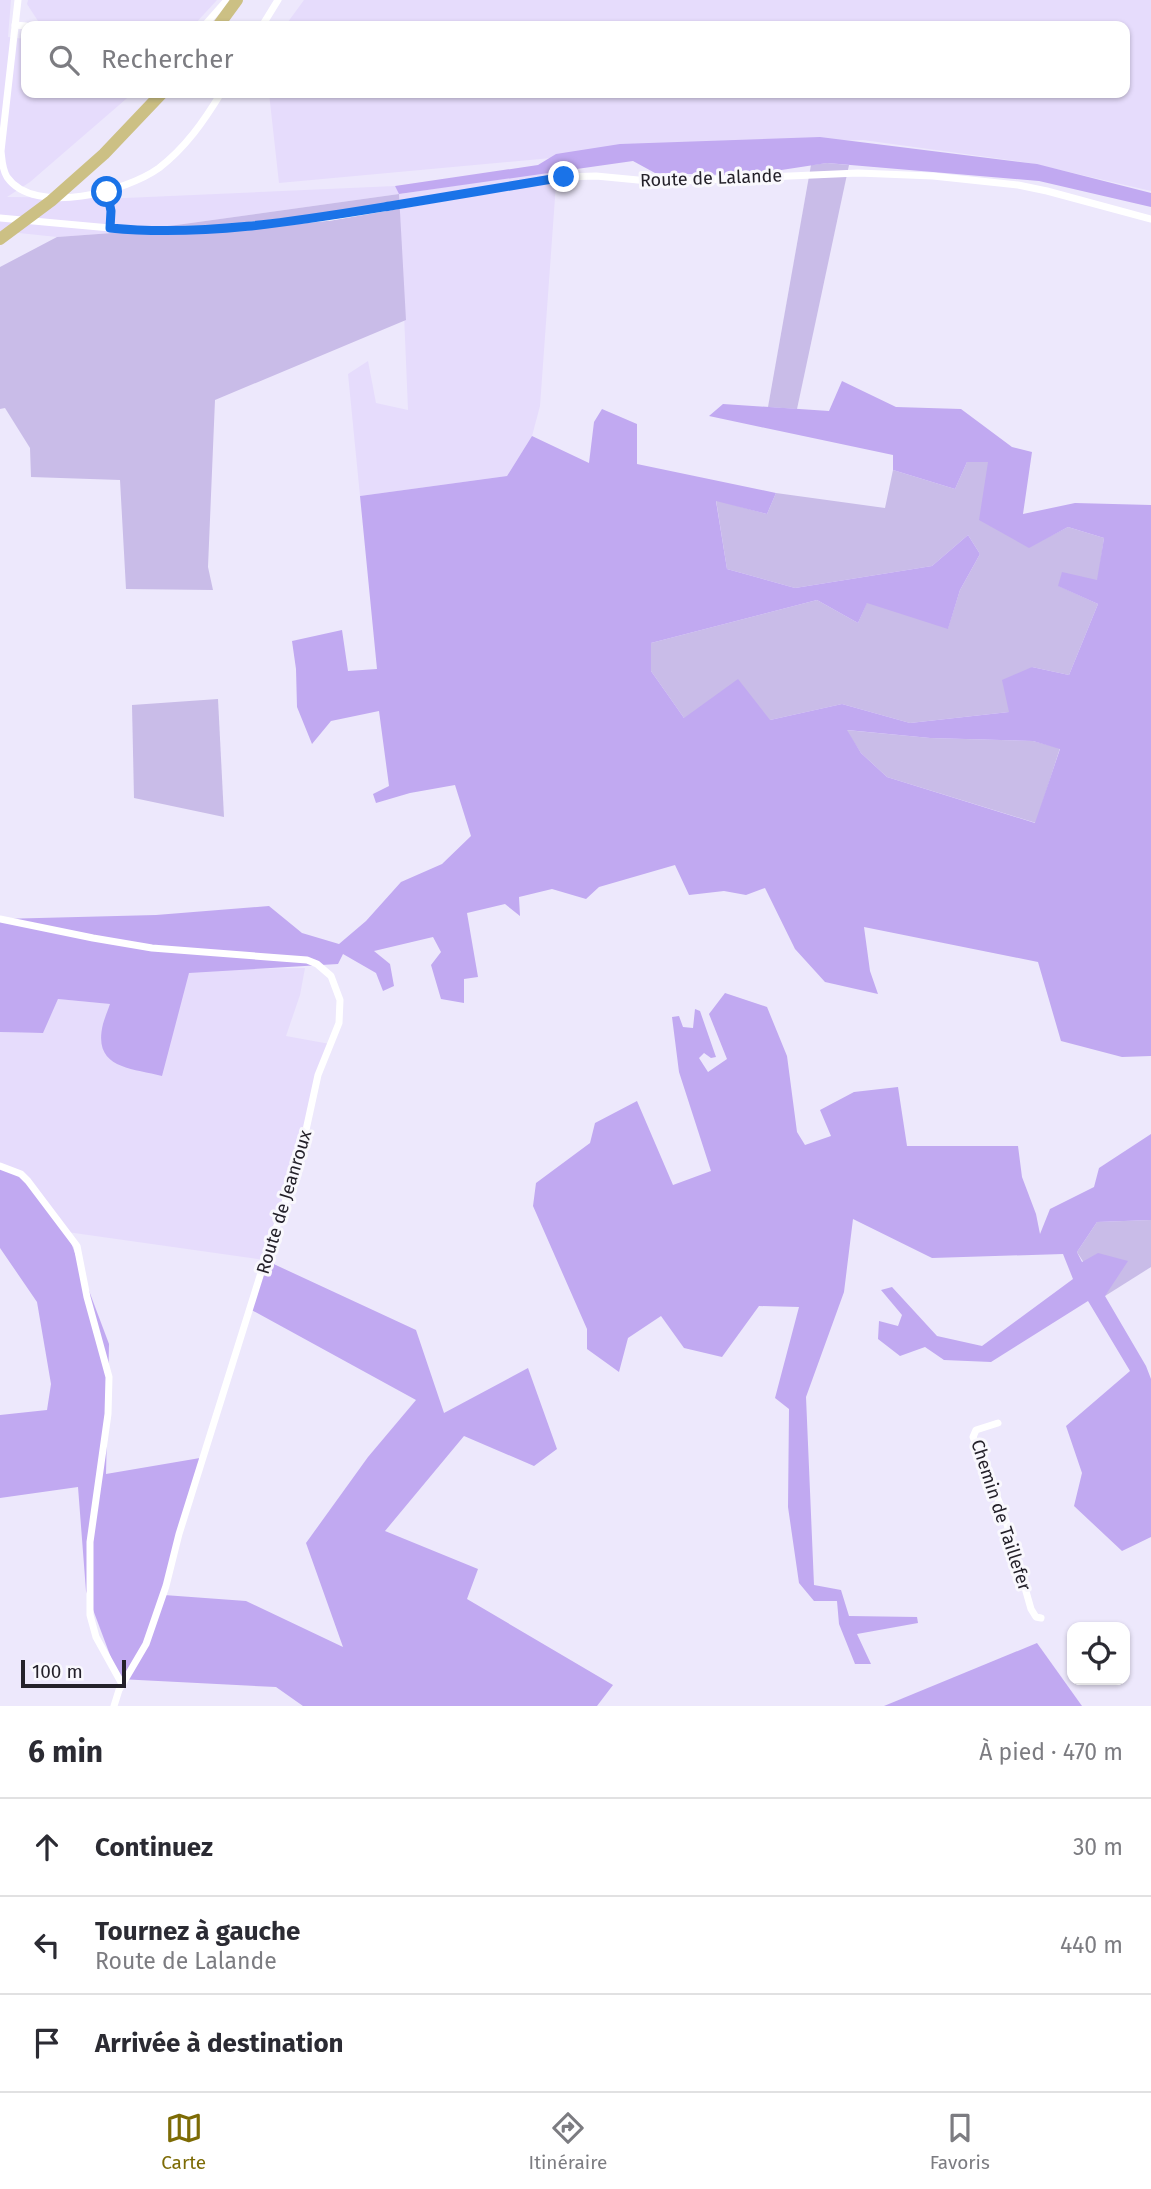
<!DOCTYPE html>
<html lang="fr">
<meta charset="utf-8">
<style>
:root{--surface:#fff;--page:#f7f7f7;--text:#2b2b33;--muted:#7c7c81;--line:#e1e1e2;--accent:#7d6b05}
body{margin:0;font-family:"Fira Sans",sans-serif;background:var(--page);color:var(--text)}
.controls{position:absolute;right:21px;bottom:21px;display:grid;overflow:hidden;border-radius:14px;box-shadow:0 2px 5px #0004}
.controls button{width:63px;height:63px;display:grid;place-items:center;padding:0;border:0;border-bottom:2px solid var(--line);background:var(--surface);color:var(--text);font:35px sans-serif}
.scale{position:absolute;left:21px;bottom:18px;width:105px;box-sizing:border-box;padding-left:7px;border:4px solid #24212a;border-top:0;font-size:19px;line-height:24px;white-space:nowrap;color:#24212a;-webkit-text-stroke:5px #f9f8fd;paint-order:stroke}
.stop{position:absolute;width:21px;height:21px;margin:-16px;border:5px solid #1a73e8;border-radius:50%;background:#fff}
.stop.end{background:#1a73e8;border-color:#fff;box-shadow:0 2px 7px #0008}
.list{margin:0;padding:0;list-style:none}
h2{display:flex;justify-content:space-between;align-items:center;height:91px;margin:0;padding:0 28px;font-size:30px}
h2 small{font-size:23px;font-weight:400;color:var(--muted)}
.list li{display:grid;grid-template-columns:46px 1fr auto;gap:21px;align-items:center;box-sizing:border-box;height:98px;padding:0 28px;border-top:2px solid var(--line)}
.list b{display:block;font-size:26px;white-space:nowrap}
.list p{margin:0;font-size:23px;white-space:nowrap;color:var(--muted)}
.list em{font-size:23px;font-style:normal;color:var(--muted)}
.icon{flex:none;width:38px;height:38px;fill:none;stroke:currentColor;stroke-width:2;stroke-linecap:round;stroke-linejoin:round}
.map{position:relative;flex:none;width:1151px;height:1706px;overflow:hidden}
.search{position:absolute;background:var(--surface);box-shadow:0 2px 5px #0004;left:21px;right:21px;top:21px;height:77px;display:flex;align-items:center;gap:18px;box-sizing:border-box;padding:0 24px;border-radius:14px;color:var(--muted);font-size:26px}
.sheet{height:385px;background:var(--surface)}
nav{display:flex;justify-content:space-around;align-items:center;box-sizing:border-box;height:98px;border-top:2px solid var(--line);background:var(--surface);font-size:19px;color:var(--muted)}
nav a{display:grid;justify-items:center;gap:4px}
nav .on{color:var(--accent)}
.map>svg:first-child{display:block}
</style>
<div class="map">
<svg width="1151" height="1706" viewBox="0 0 1151 1706">
<rect width="100%" height="100%" fill="#ede8fc"/>
<g fill="#e6dcfc">
<path d="M0 0H11L8 37 26 39V93H133L30 182 7 197 125 198 395 186 400 194 557 170 540 406 532 436 507 476 360 496 348 374 368 361 376 403 408 410 399 194 126 232 57 237 0 231Z"/>
<path d="M28 0H217L193 26H87L38 21 27 4Z"/>
<path d="M304 0H1151V191L1030 163 863 140 704 144 279 183 269 93H1125V26H285Z"/>
<path d="M305 968 300 995 286 1036 330 1044 265 1260 67 1232 0 1166V1032L42 1033 58 999 111 1004 178 970Z"/>
</g>
<g fill="#c9bce8">
<path d="M827 163 849 165 797 409 768 407 811 165Z"/>
<path d="M399 194 406 320 215 400 208 567 213 590 126 589 120 480 31 477 30 448 5 408 0 409V267L57 237 126 232Z"/>
<path d="M967 462H988L1029 547 1068 527 1104 538 1098 580 1059 586 1098 604 1069 675 1032 667 1009 712 910 723 842 704 770 720 684 718 651 671V643L817 600 858 623 867 602 948 628 960 590 980 554 968 535 932 566 795 588 727 569 716 500 767 514 776 493 885 508 893 470 955 489Z"/>
<path d="M218 699 224 817 134 798 132 705Z"/>
<path d="M846 730 930 738 1033 741 1060 748 1036 823 887 777 861 753Z"/>
<path d="M1151 1220V1267L1105 1296 1077 1252 1097 1222Z"/>
</g>
<g fill="#c1a9f1" fill-rule="evenodd">
<path d="M820 137 1037 164 1151 193V207L1039 181 827 163 775 171 724 175 655 173 633 161 399 194 395 186 538 165 556 154 620 144Z"/>
<path d="M842 381 896 407 961 409 1012 447 1032 452 1023 514 1075 503 1151 505V1056L1122 1057 1061 1041 1038 962 864 927 870 971 878 994 825 982 795 949 765 888 746 895 724 891 689 895 675 865 599 887 586 899 552 889 519 897 520 916 505 904 467 913 478 977 464 979V1003L441 999 431 965 441 952 433 937 374 951 390 964 394 986 383 991 376 973 343 954 338 964 189 973 162 1076C131 1068 92 1069 103 1024 105 1017 108 1010 110 1004L58 999 43 1033 0 1032V919L156 915 269 906 302 933 339 944 366 921 401 882 442 864 471 836 455 785 410 793 376 803 373 794 389 786 379 711 331 721 312 744 297 707 296 669 292 641 342 630 348 671 377 669 360 496 507 476 532 436 589 463 594 422 602 409 637 424V464L776 493 767 514 716 501 727 569 795 588 932 566 968 535 980 554 960 590 948 629 867 603 858 623 817 600 651 643V671L684 718 738 679 770 720 842 704 910 723 1009 712 1002 680 1032 667 1069 675 1098 604 1058 586 1062 572 1097 580 1104 538 1068 527 1029 548 979 520 988 462H967L955 489 893 470V455L709 416 723 404 829 411ZM847 730 930 738 1033 741 1060 749 1035 823 887 777 861 753Z"/>
<path d="M725 993 767 1007 787 1056 797 1132 805 1145 831 1136 820 1110 854 1092 898 1087 907 1146H1018L1022 1177 1036 1214 1040 1234 1050 1209 1094 1187 1099 1168 1151 1134V1220L1097 1222 1077 1252 1082 1262 1098 1253 1128 1261 1105 1296 1146 1366 1151 1379V1537L1122 1551 1074 1506 1082 1473 1066 1426 1130 1371 1088 1301 991 1362 944 1360 925 1347 900 1356 878 1339 879 1321 898 1326 902 1315 881 1290 892 1287 937 1336 982 1346 1073 1279 1063 1254 932 1258 853 1219 844 1292 806 1397 814 1585 841 1590 849 1616 917 1617 918 1623 857 1634 871 1664H855L839 1624 837 1601H814L799 1583 788 1507 789 1409 775 1398 799 1307 759 1306 722 1357 684 1348 661 1316 628 1338 619 1372 587 1349V1329L533 1206 536 1183 590 1143 595 1123 637 1101 673 1185 711 1171 679 1072 672 1017 679 1016 683 1027 693 1028 695 1009 700 1011 716 1057 711 1058 704 1053 699 1058 708 1072 727 1059 709 1014Z"/>
<path d="M0 1166 28 1181 67 1232 109 1344 106 1474 200 1458 164 1595 246 1601 343 1647 306 1543 368 1457 416 1400 248 1308 265 1260 416 1330 444 1413 528 1368 557 1449 534 1466 464 1436 385 1531 478 1569 467 1599 613 1685 597 1706H303L276 1687 119 1679 86 1591 78 1487 0 1498V1415L47 1410 51 1384 37 1302 0 1248Z"/>
<path d="M1037 1643 1082 1706H884Z"/>
</g>
<g fill="none" stroke-linecap="round" stroke-linejoin="round">
<g stroke="#fff" stroke-width="7">
<path d="M18 0 1 151C2 160 2 169 7 177 35 217 127 191 159 168 186 147 204 121 221 93"/>
<path d="M15 25 26 26"/>
<path d="M204 26 227 0"/>
<path d="M262 26 278 0"/>
<path d="M107 192 111 211 110 228"/>
<path d="M0 218 132 230 215 229 331 217 563 177 596 176 659 182 858 173 933 176 1018 185 1047 191 1151 219"/>
<path d="M0 919 93 938 152 948 307 960 317 964 331 976 340 1000 339 1023 318 1075 299 1162 265 1260 179 1534 166 1586 146 1644 119 1690 114 1706"/>
<path d="M0 1166 21 1174 28 1181 77 1246 87 1297 109 1377 108 1414 90 1542V1615L96 1637 122 1684"/>
<path d="M998 1423 976 1430 973 1437 1004 1514 1031 1609 1036 1617 1041 1618"/>
</g>
<g stroke="#ccc084" stroke-width="12">
<path d="M218 26 237 0"/>
<path d="M0 239 51 201 104 154 162 93"/>
</g>
</g>
<g fill="none" stroke-linecap="round" stroke-linejoin="round">
<path stroke="#1a73e8" stroke-width="9" d="M107 192 111 211 110 228C203 237 298 221 390 206 448 196 506 187 564 177"/>
</g>
<g text-anchor="middle" dominant-baseline="central" stroke-width="6" stroke-linejoin="round" paint-order="stroke">
<g font-size="18" fill="#24212a" stroke="#f9f8fd">
<text transform="translate(711 178) rotate(-2)">Route de Lalande</text>
<text transform="translate(284 1202) rotate(-73)">Route de Jeanroux</text>
<text transform="translate(1001 1515) rotate(72)">Chemin de Taillefer</text>
</g>
</g>
</svg>
<div class="controls">
<button><svg class="icon" aria-label="locate" viewBox="0 0 24 24"><circle cx="12" cy="12" r="6"/><path d="M12 2v4M12 18v4M2 12h4M18 12h4"/></svg></button>
</div>
<div class="scale">100 m</div>
<div class="stop" style="left:107px;top:192px"></div>
<div class="stop end" style="left:564px;top:177px"></div>
<div class="search"><svg class="icon" aria-label="search" viewBox="0 0 24 24"><circle cx="10" cy="10" r="6"/><path d="M15 15l6 6"/></svg>Rechercher</div>
</div>
<section class="sheet">
<h2>6 min<small>À pied · 470 m</small></h2>
<ul class="list">
<li><svg class="icon" aria-label="ahead" viewBox="0 0 24 24"><path d="M12 20V5M6 11l6-6 6 6"/></svg><div><b>Continuez</b></div><em>30 m</em></li>
<li><svg class="icon" aria-label="left" viewBox="0 0 24 24"><path d="M17 20v-9H6M10 6l-5 5 5 5"/></svg><div><b>Tournez à gauche</b><p>Route de Lalande</p></div><em>440 m</em></li>
<li><svg class="icon" aria-label="arrive" viewBox="0 0 24 24"><path d="M6 21V4h12l-3 4 3 4H6"/></svg><div><b>Arrivée à destination</b></div></li>
</ul>
</section>
<nav>
<a class="on"><svg class="icon" aria-label="map" viewBox="0 0 24 24"><path d="M3 6l6-2 6 2 6-2v14l-6 2-6-2-6 2zM9 4v14M15 6v14"/></svg>Carte</a>
<a><svg class="icon" aria-label="directions" viewBox="0 0 24 24"><path d="M12 3l9 9-9 9-9-9zM9 14v-3h6M13 9l2 2-2 2"/></svg>Itinéraire</a>
<a><svg class="icon" aria-label="saved" viewBox="0 0 24 24"><path d="M7 4h10v16l-5-4-5 4z"/></svg>Favoris</a>
</nav>
